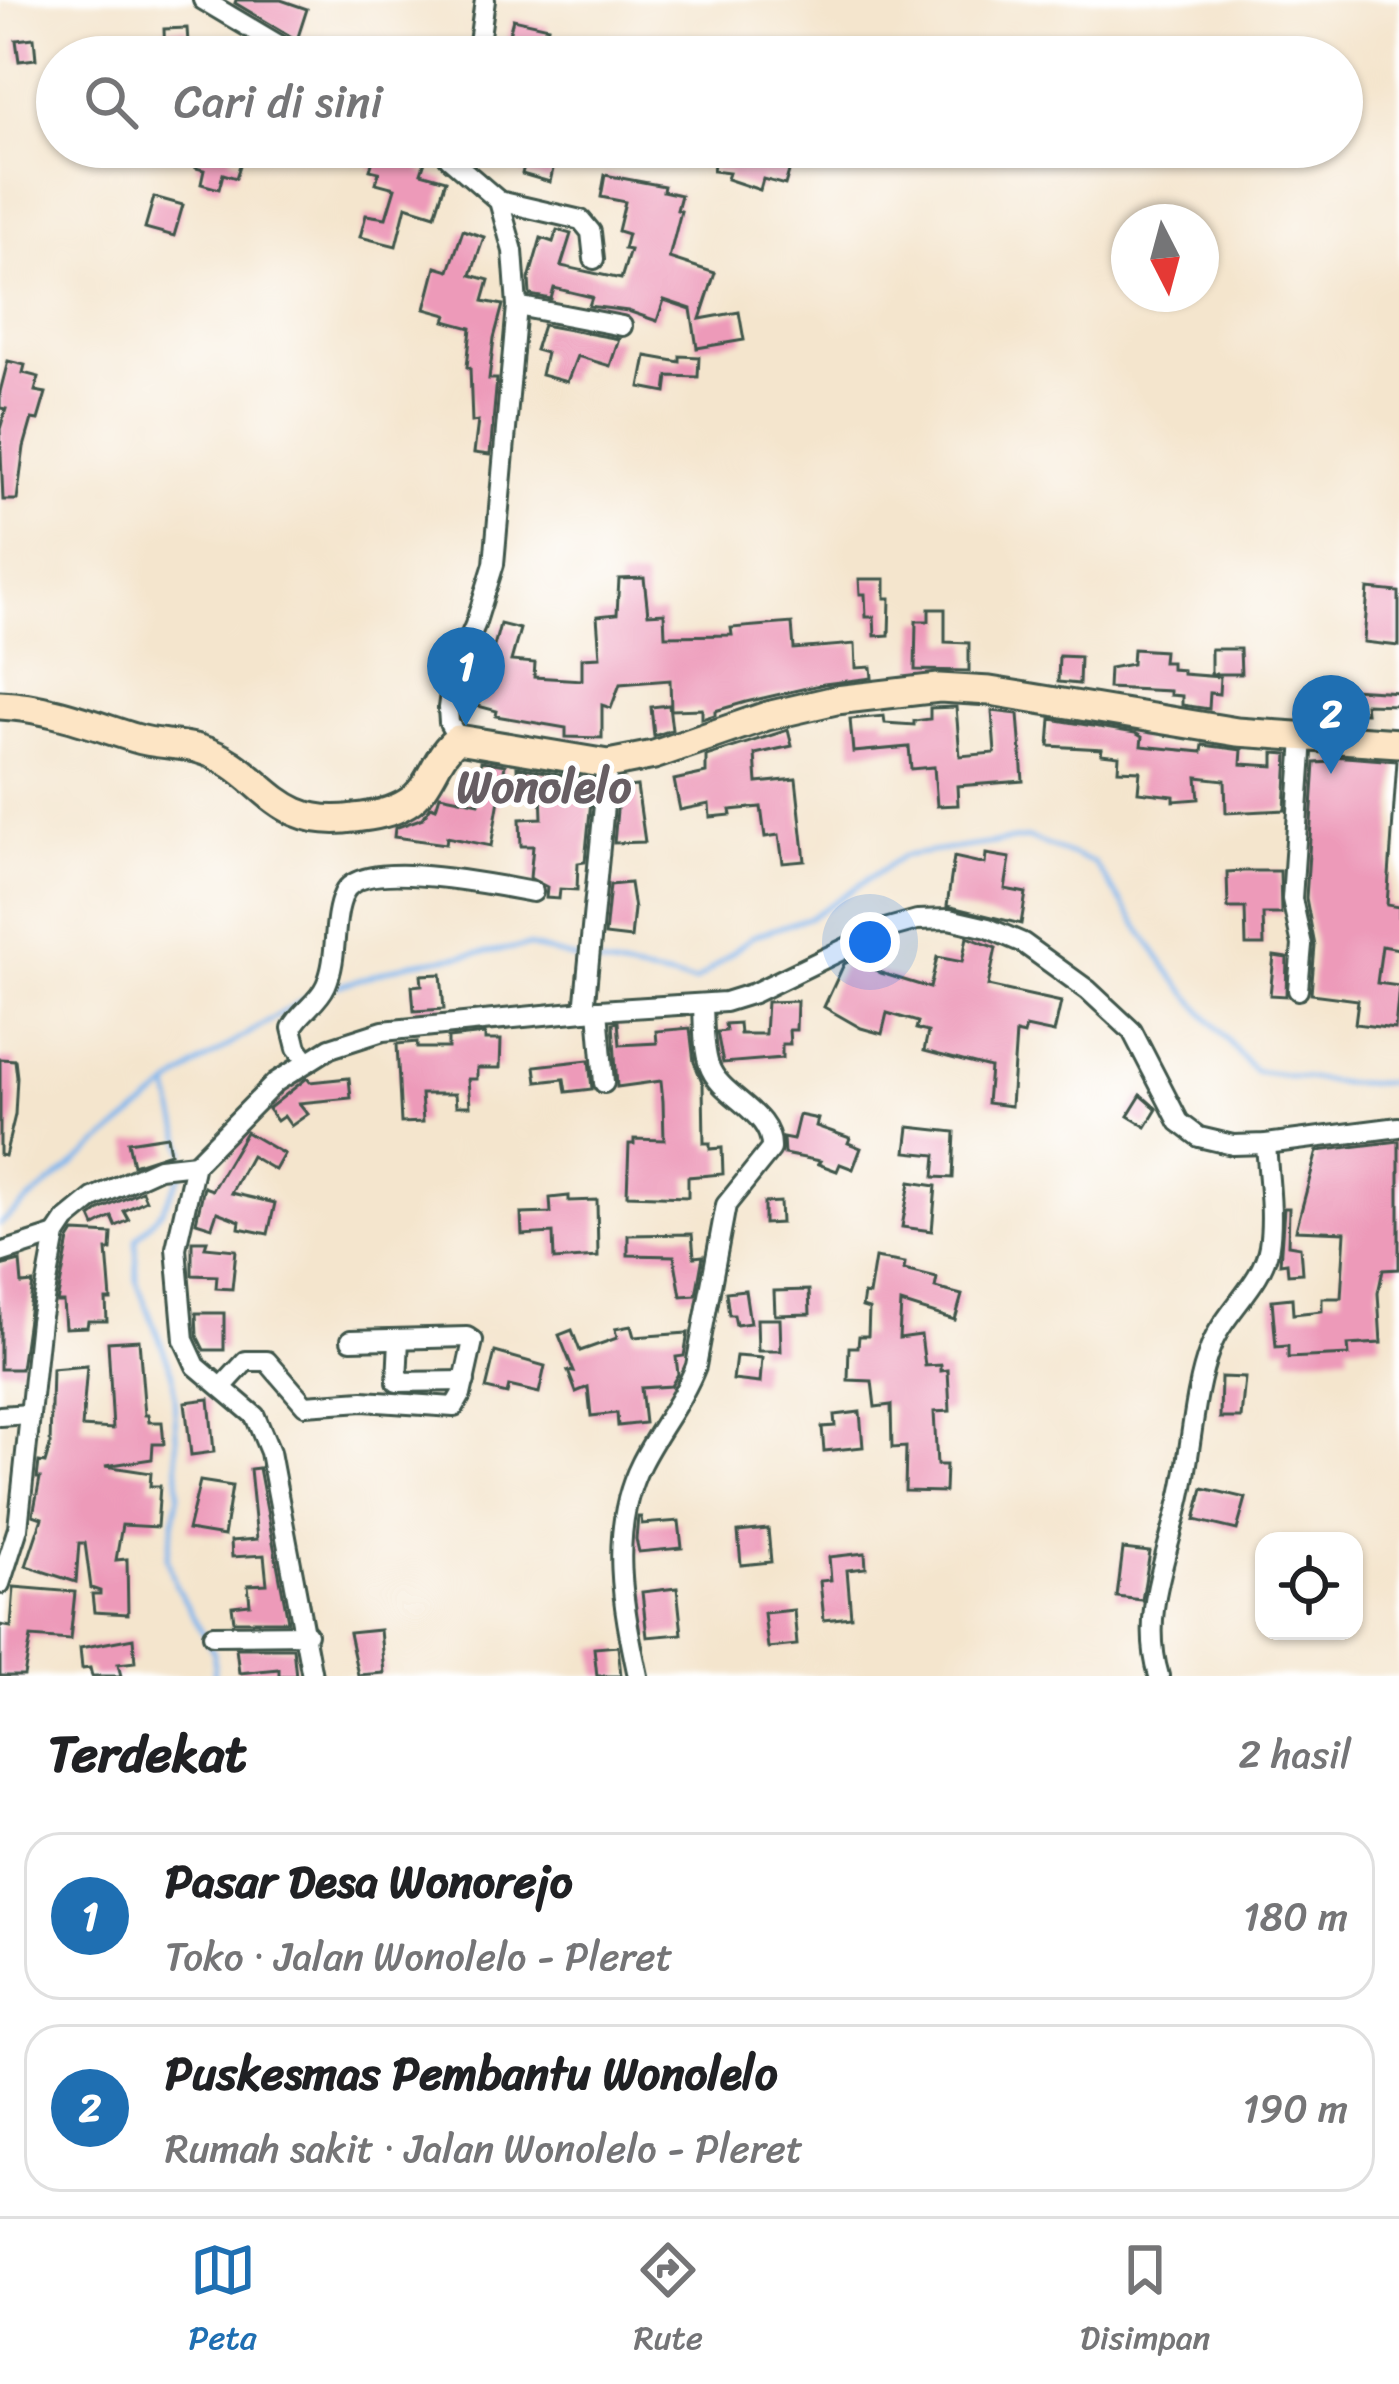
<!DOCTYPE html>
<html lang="id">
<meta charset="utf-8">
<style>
:root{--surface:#fff;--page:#f2f2f2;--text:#202124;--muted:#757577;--line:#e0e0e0;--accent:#1f6fb2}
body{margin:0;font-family:Sriracha,sans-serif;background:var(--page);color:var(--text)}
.controls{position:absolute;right:36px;bottom:36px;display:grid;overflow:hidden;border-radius:24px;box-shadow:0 3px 9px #0004}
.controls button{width:108px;height:108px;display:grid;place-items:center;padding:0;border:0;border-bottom:3px solid var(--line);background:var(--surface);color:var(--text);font:60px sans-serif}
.compass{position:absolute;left:1111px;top:204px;width:108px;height:108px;border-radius:50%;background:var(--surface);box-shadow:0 3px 9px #0004;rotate:174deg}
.you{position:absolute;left:870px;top:942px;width:42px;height:42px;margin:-30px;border:9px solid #fff;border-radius:50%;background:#1a73e8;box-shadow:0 0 0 18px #1a73e833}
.badge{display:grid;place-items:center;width:78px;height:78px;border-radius:50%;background:var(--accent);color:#fff;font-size:39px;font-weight:700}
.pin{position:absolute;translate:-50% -99px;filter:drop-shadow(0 3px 6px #0008)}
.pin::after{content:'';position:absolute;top:63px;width:42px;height:36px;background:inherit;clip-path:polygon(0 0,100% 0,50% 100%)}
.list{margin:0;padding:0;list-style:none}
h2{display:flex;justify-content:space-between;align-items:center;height:156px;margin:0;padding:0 48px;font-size:51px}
h2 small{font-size:39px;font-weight:400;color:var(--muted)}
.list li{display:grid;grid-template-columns:78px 1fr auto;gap:36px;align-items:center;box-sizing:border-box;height:168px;margin:0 24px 24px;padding:0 24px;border:3px solid var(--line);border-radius:36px}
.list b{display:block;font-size:45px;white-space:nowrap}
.list p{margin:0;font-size:39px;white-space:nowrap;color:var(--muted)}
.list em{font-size:39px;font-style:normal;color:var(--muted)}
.icon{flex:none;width:66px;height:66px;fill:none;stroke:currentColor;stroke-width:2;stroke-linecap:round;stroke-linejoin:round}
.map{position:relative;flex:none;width:1399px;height:1676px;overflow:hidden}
.search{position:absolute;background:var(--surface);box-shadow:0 3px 9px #0004;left:36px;right:36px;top:36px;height:132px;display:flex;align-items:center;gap:30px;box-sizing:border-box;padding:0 42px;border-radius:66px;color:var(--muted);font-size:45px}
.sheet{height:540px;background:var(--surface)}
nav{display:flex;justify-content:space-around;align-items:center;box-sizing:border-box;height:168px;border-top:3px solid var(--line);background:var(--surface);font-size:33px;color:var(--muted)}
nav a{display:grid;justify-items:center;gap:6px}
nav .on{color:var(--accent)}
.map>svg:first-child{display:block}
</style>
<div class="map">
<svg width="1399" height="1676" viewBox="0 0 1399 1676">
<rect width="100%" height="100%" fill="#fff"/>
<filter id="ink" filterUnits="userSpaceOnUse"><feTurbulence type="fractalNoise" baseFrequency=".00833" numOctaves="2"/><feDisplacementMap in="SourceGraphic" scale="24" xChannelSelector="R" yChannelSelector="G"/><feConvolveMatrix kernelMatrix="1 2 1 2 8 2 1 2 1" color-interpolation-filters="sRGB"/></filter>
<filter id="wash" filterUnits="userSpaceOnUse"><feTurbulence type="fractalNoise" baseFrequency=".004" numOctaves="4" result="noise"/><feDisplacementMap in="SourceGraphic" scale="48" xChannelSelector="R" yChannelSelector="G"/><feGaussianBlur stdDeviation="2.7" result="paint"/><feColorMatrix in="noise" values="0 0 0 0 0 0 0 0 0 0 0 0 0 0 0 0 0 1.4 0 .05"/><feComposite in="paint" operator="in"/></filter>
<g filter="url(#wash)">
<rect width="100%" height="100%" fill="#f4e5cd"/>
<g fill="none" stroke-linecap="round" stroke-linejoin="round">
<g stroke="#7db5ed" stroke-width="4.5">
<path d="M594 964 695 982 753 936 811 917 903 856 1028 838 1094 863 1174 978 1254 1071 1344 1083H1399"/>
<path d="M338 986 411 963 528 946 583 961"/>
<path d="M169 1088 185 1152"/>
<path d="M183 1171 162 1210 136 1239 137 1282 173 1374 179 1493 167 1558 176 1586 214 1653V1676"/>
<path d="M0 1224 193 1068 309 996"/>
</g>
</g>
<g id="blocks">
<g fill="#ed9ab9">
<path d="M236 0H281L307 9 297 40 235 3Z"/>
<path d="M513 19 548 27 545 41 564 44 563 57H503Z"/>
<path d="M187 28 189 57H165L164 29Z"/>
<path d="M34 38 36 59 19 61 16 40Z"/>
<path d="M202 147 232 153 230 159 241 162 236 178 223 174 219 189 201 184 204 170 196 168Z"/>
<path d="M537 147H558L550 182 522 174 525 162 533 164Z"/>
<path d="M733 147H796L785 185 763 179 760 190 727 179 729 173 713 171 715 156 730 158Z"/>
<path d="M409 149 427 155 421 173 446 180 435 215 406 206 396 246 360 237 366 215 386 218 395 188 376 183 379 172 370 170 375 153 386 156 387 151 406 157Z"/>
<path d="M605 175 664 186 663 191 681 195 677 210 681 211 669 258 715 273 700 319 739 312 744 340 697 348 691 309 664 300 657 321 628 311 589 306 592 297 554 288 551 299 530 295 529 279 541 238 553 242 557 230 571 234 561 266 621 279 630 250 624 249 628 234 618 231 625 202 601 197Z"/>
<path d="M154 197 183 205 174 236 145 228Z"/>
<path d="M463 230 484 237 471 275 489 280 483 301 503 305 494 338 489 379H497L490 455 474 453 478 421 472 422 470 368 467 367 471 328 445 321 447 315 425 309 436 267 449 271Z"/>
<path d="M543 325 619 339 610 366 577 356 567 382 541 375 546 353 535 350Z"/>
<path d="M646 356 680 362V356L699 357 698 377 668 376 666 392 640 387Z"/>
<path d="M8 361 25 365 23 373 39 377 35 391 46 393 38 420 32 419 24 447 17 500H3L0 429 6 409 0 408V392Z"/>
<path d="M644 578 648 614 664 613 665 636 732 635 731 628 792 623 794 649 855 644 856 668 871 667 872 678 824 684 746 702 715 711V715L702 719V709L671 710 670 680 620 684 611 708 602 705V738L566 737V728L496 716 497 711 478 706 500 624 520 629 511 661 535 663 534 677 582 680V658L600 657 597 616 617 614 619 579Z"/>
<path d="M859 579H885V598H890L889 635 875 636 874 617H866L865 594H860Z"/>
<path d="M1368 589 1399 592V646L1364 642Z"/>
<path d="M929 609H945V642L969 643V671L915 670 916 621H929Z"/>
<path d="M1133 649 1164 651 1163 662H1171V669L1183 670V674L1220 677 1219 694 1210 693 1209 709 1182 705V696L1170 695V691L1108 688 1109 668 1132 664Z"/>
<path d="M1211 649H1240L1241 674H1211Z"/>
<path d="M1059 656 1080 657 1079 684 1058 682Z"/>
<path d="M1350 689 1399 692V705L1365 704 1366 713H1350Z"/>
<path d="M669 705 672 730 654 736 651 707Z"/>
<path d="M956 707 960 756 995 753 992 711 1018 714 1023 781 957 786 958 805 937 806 934 767 911 769 909 747 853 752 850 719 884 716 885 723 914 725V721L930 719V708Z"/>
<path d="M1051 719 1135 733 1142 737 1141 746 1202 752 1203 745 1242 750 1241 764 1274 766V753L1288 754 1285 810 1226 813 1225 780 1197 777 1199 799 1174 801V796L1138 792 1140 771 1118 770 1119 756 1101 754 1102 749 1049 746Z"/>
<path d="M788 730 792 746 755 754 757 783 796 779 805 861 783 863 779 835 765 837 761 807 730 810 731 815 710 817 709 804 680 810 674 780 706 773V756Z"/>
<path d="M1332 756 1397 761 1387 905 1399 907V949L1382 946 1377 983 1399 986 1395 1029 1355 1024 1358 1000 1311 994 1315 946 1306 898 1315 763 1332 762Z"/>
<path d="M481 761 505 765 491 846 447 837 446 844 394 837 395 828 423 818 431 806 436 808 440 795 479 803 484 770H480Z"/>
<path d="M517 767 593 780 585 862 578 863 577 890 560 889 559 899 546 898 547 887 530 878 533 846H521L520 819 542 818 541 792 518 793Z"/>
<path d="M637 786 645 842 614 843 619 788Z"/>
<path d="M986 854 1010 858 1005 889 1026 893 1021 924 947 906 954 857 985 864Z"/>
<path d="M1244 871H1280L1281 914H1263L1264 945H1246L1245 908H1228L1227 872Z"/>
<path d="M630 883 634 909 631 938 605 935 610 885Z"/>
<path d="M967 937 996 948 988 986 1061 1002 1054 1033 1026 1027 1024 1035 1016 1033 1011 1106 987 1103 990 1068 924 1051 928 1032 916 1029 918 1022 887 1013 882 1034 861 1028 824 1007 844 964 855 959 881 973 930 988 937 957 962 962Z"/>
<path d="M1274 956 1287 958 1286 996 1270 995Z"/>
<path d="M441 974 444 1009 414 1011 412 986 422 985 421 975Z"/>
<path d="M797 1001 796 1030H789L790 1044H782V1058L723 1063 717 1032 726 1031 725 1024 739 1023 740 1034H765L767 1002Z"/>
<path d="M618 1022 620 1045 657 1043 656 1031 690 1028 694 1062 703 1084 704 1143H710V1149L722 1148 723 1174 688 1177V1197L627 1195 629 1144H634V1139L664 1140 663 1101 661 1081 617 1087 613 1023Z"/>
<path d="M485 1034V1040H501L500 1068H477V1079H468L470 1106H456L455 1094H421L423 1122 401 1123 397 1044 417 1042V1048H448V1038Z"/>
<path d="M0 1059 15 1060 17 1077 15 1115 5 1156 0 1155Z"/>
<path d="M589 1060 592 1089 566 1092 564 1079 537 1082 535 1066Z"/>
<path d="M307 1078 310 1082 349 1078 351 1098 299 1103 308 1114 291 1126 284 1116 277 1121 268 1109Z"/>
<path d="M1141 1095 1157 1109 1146 1127 1128 1116Z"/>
<path d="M799 1115 818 1119 816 1126 850 1138 848 1143 861 1148 853 1169 840 1164 837 1171 818 1164 820 1161 784 1154 783 1138 793 1140Z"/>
<path d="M909 1127 955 1132 953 1178 934 1177 936 1155 906 1152Z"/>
<path d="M246 1132 284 1154 275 1170 251 1156 231 1193 275 1203 268 1234 239 1228 240 1221 217 1212 212 1227 196 1222 204 1187 212 1190Z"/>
<path d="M167 1136 170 1153 133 1165 128 1142Z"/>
<path d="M1399 1141V1269L1383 1270 1378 1293 1381 1343 1348 1345 1349 1355 1288 1358V1346L1276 1347 1272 1300 1292 1298 1293 1314 1322 1311V1298H1341L1345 1232 1296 1230 1317 1151Z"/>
<path d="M910 1182 936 1186 932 1231 902 1227Z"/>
<path d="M142 1191 146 1200 124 1211 129 1220 116 1226 112 1217 95 1226 91 1217 100 1210Z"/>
<path d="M569 1196V1201L597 1200 598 1257 554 1260 553 1233 522 1235 521 1214 551 1213 550 1198Z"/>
<path d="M780 1202 781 1223 764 1224V1203Z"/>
<path d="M1284 1208H1289L1288 1245 1300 1247 1302 1273 1288 1274 1287 1263 1280 1264Z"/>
<path d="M74 1232 112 1234 111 1250H107L111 1300H106L107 1321H88L87 1327 65 1328 63 1302H57L69 1240Z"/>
<path d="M692 1234 694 1257 703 1256 696 1295 681 1296 674 1256 628 1255V1235Z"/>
<path d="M192 1241H207L205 1247 236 1250 232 1289 216 1288 217 1276 192 1275Z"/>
<path d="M875 1258 905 1263 904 1270 937 1278 935 1288 962 1295 955 1320 901 1303 899 1338 921 1335 925 1366 941 1365V1371L948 1370 950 1411 934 1412 937 1465H946L945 1492 905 1491 906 1447 892 1448 891 1405 875 1407 872 1381 848 1380 849 1347H858L859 1336H868L869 1309 862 1307 864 1294 869 1295Z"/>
<path d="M20 1261 22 1284 33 1283 21 1369H0V1266Z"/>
<path d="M745 1290 750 1323 736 1325 734 1315H729L726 1292Z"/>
<path d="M809 1290 810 1314 775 1315 774 1291Z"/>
<path d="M196 1313H224V1350H204L197 1336Z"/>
<path d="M757 1319H780L781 1351H758Z"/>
<path d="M631 1326 634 1337 688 1333 684 1356 676 1357 678 1374 671 1386 641 1388 645 1423 618 1426 617 1413 591 1416 588 1387 576 1392 568 1371 574 1372 559 1335 572 1330 580 1351 617 1338 615 1329Z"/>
<path d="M139 1340 145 1415H148L149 1422H162L164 1444H153L152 1459 105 1466 151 1473 150 1486H160L157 1527 122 1525 116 1560 127 1559 128 1614 94 1612 92 1594H100V1591L91 1588 85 1543H79L76 1582 26 1566 42 1518 33 1515 40 1478H37L39 1462 45 1463 50 1446 52 1369 87 1366 82 1427 113 1429 108 1342Z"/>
<path d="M495 1352 545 1366 539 1393 509 1386 507 1394 486 1389Z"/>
<path d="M736 1356 762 1358 760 1383 733 1380Z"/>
<path d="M1221 1377 1245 1378 1241 1418H1220Z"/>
<path d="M209 1399 214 1452 191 1455 185 1402Z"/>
<path d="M860 1412 863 1447 824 1451 822 1427 835 1426 834 1415Z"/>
<path d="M259 1468 288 1621H234L232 1606 250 1604 248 1585 267 1584 264 1555 232 1557 231 1541 257 1539 250 1469Z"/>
<path d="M200 1481 232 1486 224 1536 188 1530Z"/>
<path d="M1203 1488 1246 1498 1237 1530 1195 1520Z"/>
<path d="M638 1517H641L642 1524 679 1521 682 1548 639 1552 636 1539Z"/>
<path d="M768 1529 771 1562 741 1565 738 1532Z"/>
<path d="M1123 1549 1150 1552 1142 1600 1117 1597Z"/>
<path d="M865 1553 866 1568 847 1570 851 1617 824 1620 820 1581 831 1580 829 1557Z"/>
<path d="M14 1587 75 1592 70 1640 31 1637 24 1676H0V1625L11 1627Z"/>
<path d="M677 1588 682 1634 647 1637 642 1592Z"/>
<path d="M794 1610 797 1645 768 1648 764 1613Z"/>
<path d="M380 1630 384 1673 358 1675 349 1633Z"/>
<path d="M133 1638 135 1662 118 1664 121 1676H92L90 1668 82 1669 80 1648Z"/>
<path d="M618 1646 621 1676H597L594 1648Z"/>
<path d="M236 1648H293L296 1676H279V1669L239 1673Z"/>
</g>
</g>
</g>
<g filter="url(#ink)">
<use href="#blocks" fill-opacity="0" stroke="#3f564b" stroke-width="3"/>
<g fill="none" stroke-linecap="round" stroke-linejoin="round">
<defs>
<g id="street">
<path d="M203 0 299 57"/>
<path d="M477 57 485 0"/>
<path d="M452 147 449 158 499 201 513 251 517 306 494 564 475 625 452 679 448 708 449 723 458 739"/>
<path d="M499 201 581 220 591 232 594 259"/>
<path d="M517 306 622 326"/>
<path d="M1298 990 1302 945 1292 899 1303 738"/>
<path d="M598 1010 604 1083"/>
<path d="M584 1011 608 764"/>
<path d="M308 1062 297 1048 292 1028C300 1012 318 1003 326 985 339 956 331 921 344 893 362 856 497 886 533 892"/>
<path d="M0 1253 56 1235"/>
<path d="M399 1339 397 1382 465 1381"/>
<path d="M223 1386 246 1361H267L305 1405 363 1401 454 1407 461 1395 473 1341 467 1337 351 1340"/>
<path d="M0 1416 29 1414"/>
<path d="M0 1584 18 1528 40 1321 56 1235 66 1220 93 1198 159 1168 195 1164"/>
<path d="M213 1635 307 1634"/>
<path d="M312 1676 270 1452 255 1416 196 1366 184 1340 176 1248 195 1164 276 1082 330 1048 383 1031 584 1011 725 1002 754 993 885 929 917 920 949 919 988 928 1023 943 1088 990 1132 1031 1179 1122 1199 1137 1233 1145 1266 1144 1399 1127"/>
<path d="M638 1676C623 1607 608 1530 641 1464 658 1430 682 1402 696 1366L726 1205 771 1149C773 1111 720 1098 709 1065 703 1047 704 1024 703 1006"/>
<path d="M1159 1676C1139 1610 1171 1550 1183 1486 1192 1442 1194 1391 1210 1349 1223 1312 1263 1284 1269 1246 1274 1213 1268 1176 1266 1144"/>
</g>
<path id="secondary" d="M0 705C48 707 90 724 135 738 156 745 178 743 199 749 264 768 271 830 354 818 373 816 391 813 407 803 433 787 435 754 458 739L608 764 654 755 767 716 836 700 939 688 990 691 1237 732 1399 743"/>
</defs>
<use href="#street" stroke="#3f564b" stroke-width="24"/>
<use href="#secondary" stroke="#3f564b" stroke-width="33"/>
<use href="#street" stroke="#fff" stroke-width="18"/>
<use href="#secondary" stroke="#fde5c5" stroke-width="27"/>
</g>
</g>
<g text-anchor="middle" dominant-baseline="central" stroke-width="9" stroke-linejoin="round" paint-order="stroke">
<g font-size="45" font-weight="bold" fill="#675e63" stroke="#fff">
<text x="544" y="787">Wonolelo</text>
</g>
</g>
</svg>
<div class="controls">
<button><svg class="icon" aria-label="locate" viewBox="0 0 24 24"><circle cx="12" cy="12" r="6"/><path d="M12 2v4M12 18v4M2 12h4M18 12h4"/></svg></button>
</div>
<svg class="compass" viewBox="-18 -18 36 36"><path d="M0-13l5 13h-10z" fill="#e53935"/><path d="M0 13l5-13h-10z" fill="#757577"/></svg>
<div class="you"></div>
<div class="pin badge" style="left:466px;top:726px">1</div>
<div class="pin badge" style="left:1331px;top:774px">2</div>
<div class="search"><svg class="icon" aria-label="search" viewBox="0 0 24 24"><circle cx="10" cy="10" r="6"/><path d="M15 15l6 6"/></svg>Cari di sini</div>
</div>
<section class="sheet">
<h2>Terdekat<small>2 hasil</small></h2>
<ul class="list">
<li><span class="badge">1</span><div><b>Pasar Desa Wonorejo</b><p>Toko · Jalan Wonolelo - Pleret</p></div><em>180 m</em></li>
<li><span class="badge">2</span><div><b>Puskesmas Pembantu Wonolelo</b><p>Rumah sakit · Jalan Wonolelo - Pleret</p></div><em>190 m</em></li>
</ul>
</section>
<nav>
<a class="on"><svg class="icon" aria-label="map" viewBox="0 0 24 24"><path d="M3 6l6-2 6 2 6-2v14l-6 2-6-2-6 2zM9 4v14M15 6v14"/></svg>Peta</a>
<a><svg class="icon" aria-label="directions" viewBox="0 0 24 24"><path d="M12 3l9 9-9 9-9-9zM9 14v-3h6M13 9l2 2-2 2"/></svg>Rute</a>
<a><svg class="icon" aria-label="saved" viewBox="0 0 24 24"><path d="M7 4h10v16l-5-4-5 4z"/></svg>Disimpan</a>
</nav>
